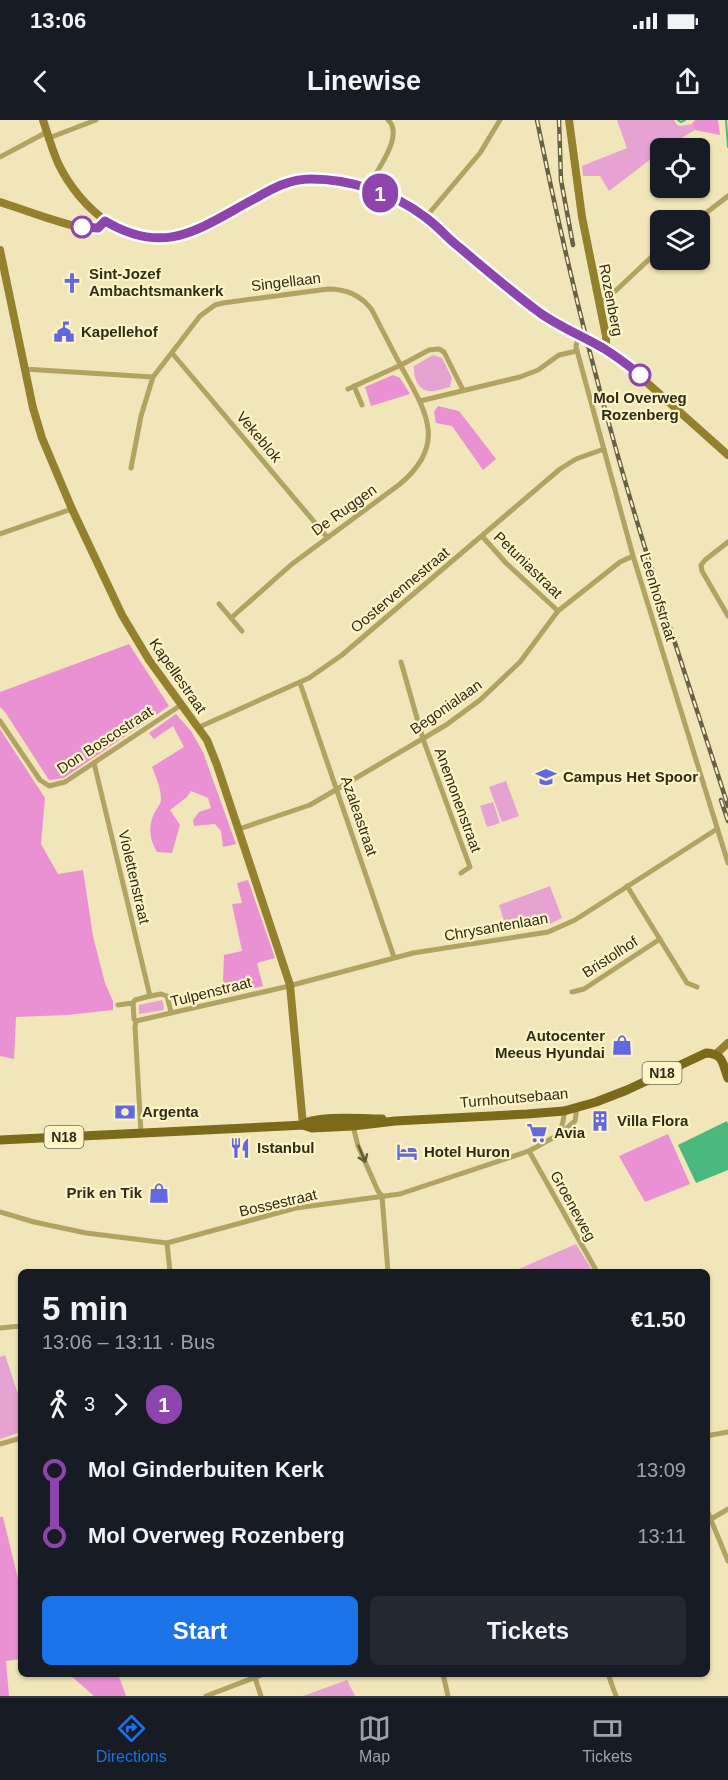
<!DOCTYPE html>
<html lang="en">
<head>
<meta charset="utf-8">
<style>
  :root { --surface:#171b24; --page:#242831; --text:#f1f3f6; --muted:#9ea1a6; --line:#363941; --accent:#1a73e8 }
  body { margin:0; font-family:Helvetica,sans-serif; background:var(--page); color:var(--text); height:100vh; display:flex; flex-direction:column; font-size:22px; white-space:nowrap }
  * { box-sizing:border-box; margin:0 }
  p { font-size:20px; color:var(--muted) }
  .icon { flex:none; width:33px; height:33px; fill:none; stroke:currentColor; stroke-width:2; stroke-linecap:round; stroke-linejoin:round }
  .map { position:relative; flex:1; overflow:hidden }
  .panel { position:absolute; left:18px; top:1149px; width:692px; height:408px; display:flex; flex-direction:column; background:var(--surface); border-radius:9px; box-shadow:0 2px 4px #0004 }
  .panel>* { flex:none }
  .badge { padding:0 12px; border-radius:20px; font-size:21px; line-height:39px }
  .fabs { position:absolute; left:650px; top:18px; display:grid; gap:12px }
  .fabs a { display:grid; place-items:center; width:60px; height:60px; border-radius:9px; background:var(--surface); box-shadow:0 2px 4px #0004; font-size:30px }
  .map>.badge { position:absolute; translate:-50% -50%; box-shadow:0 0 0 3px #fff }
  .legs { display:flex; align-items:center; gap:9px; height:66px; padding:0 24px; font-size:20px }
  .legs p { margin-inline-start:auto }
  .headline { display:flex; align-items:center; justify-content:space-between; height:102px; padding:0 24px }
  h1 { font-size:33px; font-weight:700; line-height:45px }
  .primary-button { display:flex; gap:12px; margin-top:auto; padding:12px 24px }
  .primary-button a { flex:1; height:69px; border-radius:9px; background:var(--accent); color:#fff; font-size:24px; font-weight:700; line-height:69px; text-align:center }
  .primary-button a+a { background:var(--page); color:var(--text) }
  ul { padding:0 24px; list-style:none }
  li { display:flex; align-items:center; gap:21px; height:66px; font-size:22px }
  li i { display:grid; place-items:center; width:9px; height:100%; margin:0 8px; background:currentColor }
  li i::after { content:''; width:15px; height:15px; margin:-8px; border:4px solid; border-radius:50%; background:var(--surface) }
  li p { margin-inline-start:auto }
  li:first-child i { background:linear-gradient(#0000 50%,currentColor 0) }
  li:last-child i { background:linear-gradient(currentColor 50%,#0000 0) }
  .status { display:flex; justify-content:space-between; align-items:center; height:42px; padding:0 30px; background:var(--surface); direction:ltr }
  .status svg { height:16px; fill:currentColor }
  header { display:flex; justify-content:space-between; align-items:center; height:78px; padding:0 24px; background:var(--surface); font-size:27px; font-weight:700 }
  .tabs { display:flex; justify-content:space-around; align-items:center; height:84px; border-top:2px solid var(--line); background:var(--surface); font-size:16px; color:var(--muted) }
  .tabs a { display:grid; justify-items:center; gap:3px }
  .tabs .current { color:var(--accent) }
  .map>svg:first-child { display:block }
  .green { fill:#e5a2d3 }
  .forest { fill:#e991d2 }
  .water { fill:#4bb87e }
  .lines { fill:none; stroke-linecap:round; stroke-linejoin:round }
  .stream { stroke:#4bb87e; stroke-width:2 }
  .street { stroke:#b1a362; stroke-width:5 }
  .secondary { stroke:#93812d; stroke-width:8 }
  .primary { stroke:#7b6a19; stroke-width:9 }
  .rail-casing { stroke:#666147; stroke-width:4.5 }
  .rail { stroke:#fef4c6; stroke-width:2; stroke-dasharray:7; stroke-linecap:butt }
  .oneway { stroke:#635c37 }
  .line-1-casing { stroke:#fff; stroke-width:14 }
  .line-1 { stroke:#8e44ad; stroke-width:9 }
  .stop-1-dot { fill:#fff; stroke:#8e44ad; stroke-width:3 }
  .labels { text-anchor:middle; stroke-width:4.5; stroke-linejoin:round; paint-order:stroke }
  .shield { fill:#fef4c6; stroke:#6d684e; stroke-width:1.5 }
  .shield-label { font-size:14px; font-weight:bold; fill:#2f2c1a }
  .poi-label { font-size:15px; font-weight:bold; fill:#2f2c1a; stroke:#fef4c6; text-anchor:start }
  .street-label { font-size:15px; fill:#2f2c1a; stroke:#fef4c6 }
  .stop-label { font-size:15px; font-weight:bold; fill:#2f2c1a; stroke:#fef4c6 }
</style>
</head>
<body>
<div class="status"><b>13:06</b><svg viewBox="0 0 49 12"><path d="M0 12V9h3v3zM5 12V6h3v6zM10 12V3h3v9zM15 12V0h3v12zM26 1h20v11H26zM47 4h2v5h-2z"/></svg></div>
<header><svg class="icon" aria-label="back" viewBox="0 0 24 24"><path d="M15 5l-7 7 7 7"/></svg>Linewise<svg class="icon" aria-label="share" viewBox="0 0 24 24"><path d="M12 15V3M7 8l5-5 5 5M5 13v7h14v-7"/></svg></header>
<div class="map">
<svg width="728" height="1576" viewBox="0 0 728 1576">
  <rect width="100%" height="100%" fill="#f0e6b9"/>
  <g class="green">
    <path d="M 617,0 L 674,0 L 677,5 L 681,6 L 692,4 L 695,10 C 686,15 668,27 660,28 L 660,32 L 609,71 L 600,56 L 583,56 L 582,46 L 627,28 Z"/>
    <path d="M 433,235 L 442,238 L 452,258 L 450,267 C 444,268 435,272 429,271 C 417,270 413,255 414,246 Z"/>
    <path d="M 506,661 L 519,696 L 502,702 L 489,667 Z"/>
    <path d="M 493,682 L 500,703 L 487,707 L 480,686 Z"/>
    <path d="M 550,766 L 562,798 L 548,805 L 515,810 L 512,806 L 506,807 L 499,785 Z"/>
    <path d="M 162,880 L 163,882 L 164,890 L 139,894 L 139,885 Z"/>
    <path d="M 576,1124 L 593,1152 L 512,1152 Z"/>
    <path d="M 5,1235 L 21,1283 L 21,1312 L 0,1319 L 0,1237 Z"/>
    <path d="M 347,1560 L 355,1576 L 303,1576 Z"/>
  </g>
  <g class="forest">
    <path d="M 695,0 L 718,0 L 720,15 L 695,10 L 692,4 Z"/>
    <path d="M 393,255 L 400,258 L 410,274 L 371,286 L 365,267 Z"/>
    <path d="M 438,286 L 459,291 L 496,339 L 483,350 L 452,306 L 436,303 L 434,292 Z"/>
    <path d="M 129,524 L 169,586 L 64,658 L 49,660 L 5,592 L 0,587 L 0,572 Z"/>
    <path d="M 176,594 L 191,611 L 203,632 L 236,724 L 223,727 L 221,711 L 215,704 L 194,706 L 193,700 L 199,692 L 211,688 L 208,678 L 191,671 L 187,677 L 170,690 L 180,705 L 172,733 L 157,732 C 150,721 148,708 153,696 C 155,690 161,685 161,679 C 161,668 156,657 152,647 L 184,627 L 173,606 L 154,619 L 149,613 Z"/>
    <path d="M 0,609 L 45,678 L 41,724 L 58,754 L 83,750 L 93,816 L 105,863 L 113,881 L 113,890 L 67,895 L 16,897 L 14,939 L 0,936 Z"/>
    <path d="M 248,760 L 275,838 L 257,843 L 263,866 L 225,876 L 223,860 L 224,835 L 242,831 L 232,784 L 242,783 L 237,763 Z"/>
    <path d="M 668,1014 L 690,1064 L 645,1082 L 619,1036 Z"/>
    <path d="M 0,1397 L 3,1397 L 21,1471 L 21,1539 L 6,1541 L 9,1576 L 0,1576 Z"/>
    <path d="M 69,1554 L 118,1554 L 126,1576 L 94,1576 Z"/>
  </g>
  <path class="water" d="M 727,1001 L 728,1004 L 728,1050 L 696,1063 L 678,1025 Z"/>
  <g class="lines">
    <g class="stream">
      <path d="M 678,0 L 681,2 L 685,0"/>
      <path d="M 726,0 L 728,27"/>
    </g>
    <g class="street">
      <path d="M 49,18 L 96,0"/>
      <path d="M 0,37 L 47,12"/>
      <path d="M 367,68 C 376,52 405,15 388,0"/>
      <path d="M 426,97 L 480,33 L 500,0"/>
      <path d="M 697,100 L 728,76"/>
      <path d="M 599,183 L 609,177 L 660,129"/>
      <path d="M 578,216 L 576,227 L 633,436 L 728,743"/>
      <path d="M 172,233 L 327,417"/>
      <path d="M 24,249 L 153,257"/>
      <path d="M 354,266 L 362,285"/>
      <path d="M 348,269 L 401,245 L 429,230 L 439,229 L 444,232 L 463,270"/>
      <path d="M 420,281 L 520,257 L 538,250 L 559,235 L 577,231"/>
      <path d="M 131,348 L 141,296 L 153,257 L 200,196 L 215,185 L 223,183 L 328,169 C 347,169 361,175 372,190 C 382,210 392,229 402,248 C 427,293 447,325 400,364 L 292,444 L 231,498"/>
      <path d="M 0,414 L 72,389"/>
      <path d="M 482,416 L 506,443 L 558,491"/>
      <path d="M 728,422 L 705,440 L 701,445 L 702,451 L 728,496"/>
      <path d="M 219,484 L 242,511"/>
      <path d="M 401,542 L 423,619 L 470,747 L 461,753"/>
      <path d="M 300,563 L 394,837"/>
      <path d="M 0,601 L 40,660 L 49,666 L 65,662 L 181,585"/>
      <path d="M 197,608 L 309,558 L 342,535 L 560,349 L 576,339 L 604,329"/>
      <path d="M 94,643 L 150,876"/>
      <path d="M 239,709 L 310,685 L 446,605 L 480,580 L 520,542 L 558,491 L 620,442 L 633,436"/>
      <path d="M 627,766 L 687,863 L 697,867"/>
      <path d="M 572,872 L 584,869 L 660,819"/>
      <path d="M 133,883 L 134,899 L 136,901 L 135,907 L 141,1013"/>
      <path d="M 118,885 L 133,883 L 135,880 L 150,876 L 161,874 L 167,876 L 171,892"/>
      <path d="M 136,901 L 285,867 L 413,833 L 548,812 L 575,800 L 717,709"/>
      <path d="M 353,1006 L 358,1026 L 378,1071 L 382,1076 L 388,1152"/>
      <path d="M 557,1014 C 563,1006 564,1000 564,991"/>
      <path d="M 529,1031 L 597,1152"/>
      <path d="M 0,1092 L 34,1102 L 86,1113 L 167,1123 L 296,1088 L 400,1074 L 529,1031 L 560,1014 L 575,1001 L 577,987"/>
      <path d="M 167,1123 L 170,1152"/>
      <path d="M 0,1208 L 21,1206"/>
      <path d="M 706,1316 L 728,1312"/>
      <path d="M 0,1324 L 21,1318"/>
      <path d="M 706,1388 L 728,1441"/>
      <path d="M 706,1402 L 728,1389"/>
      <path d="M 443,1554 L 448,1576"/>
      <path d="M 608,1554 L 616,1576"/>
      <path d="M 255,1558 L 261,1576"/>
      <path d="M 206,1576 L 264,1554"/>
    </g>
    <g class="secondary">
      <path d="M 43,0 C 48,15 52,29 58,43 C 80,89 131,134 185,115 C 222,102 257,68 295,61 C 318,56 344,62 367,68 C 388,74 410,84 427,98 C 437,106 445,115 454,123 C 472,139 490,156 511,169 C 522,176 531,186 542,194 C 568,213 599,224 625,243 L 728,335"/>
      <path d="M 569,0 L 582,97 L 606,216 L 606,230"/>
      <path d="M 0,82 C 17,87 85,114 98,108 C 101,107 104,104 105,101"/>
      <path d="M 0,130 L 33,288 L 42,318 L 72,389 L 122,495 L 149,540 L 207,620 L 217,645 L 290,865 L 303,1005"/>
      <path d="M 716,934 L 728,923"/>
    </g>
    <g class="primary">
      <path d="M 303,1005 C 313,995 366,999 382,999"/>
      <path d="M 0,1020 L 285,1006 L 303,1005 L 312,1008 L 353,1006 L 395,1001 L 527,994 L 564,991 L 596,982 L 627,970 L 706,933 C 724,934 722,943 728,958"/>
    </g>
    <g class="rail-casing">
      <g id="rail">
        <path d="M 537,0 C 559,108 584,216 614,322 C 648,445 689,565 728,686"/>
        <path d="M 559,0 L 561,60 L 573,125"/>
        <path d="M 721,680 L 728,701"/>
      </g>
    </g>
    <use href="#rail" class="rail"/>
  </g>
  <defs><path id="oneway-shaft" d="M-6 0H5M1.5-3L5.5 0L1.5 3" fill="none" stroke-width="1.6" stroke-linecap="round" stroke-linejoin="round" transform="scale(1.5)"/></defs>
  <use class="oneway" href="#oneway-shaft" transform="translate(362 1034) rotate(67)"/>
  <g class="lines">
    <g class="line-1-casing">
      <path id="line-1" d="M 82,107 L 98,108 L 105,101 C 167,138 201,107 256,78 C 273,68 290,59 311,59 C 350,59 394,73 425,97 C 438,106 447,118 459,127 C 486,150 512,172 540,193 C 560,207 582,216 603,228 C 616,236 628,245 640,255"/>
    </g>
    <use href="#line-1" class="line-1"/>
  </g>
  <defs>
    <g id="church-bare" transform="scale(1.62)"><path d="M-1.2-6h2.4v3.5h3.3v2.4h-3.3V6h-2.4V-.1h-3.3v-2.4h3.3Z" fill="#6268e1" stroke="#fef4c6" stroke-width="2.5" paint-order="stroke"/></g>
    <g id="civic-bare" transform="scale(1.62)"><path d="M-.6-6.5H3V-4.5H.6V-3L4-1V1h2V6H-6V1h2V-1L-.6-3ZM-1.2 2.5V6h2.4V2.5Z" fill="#6268e1" stroke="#fef4c6" stroke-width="2.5" paint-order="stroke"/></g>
    <g id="school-bare" transform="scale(1.62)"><path d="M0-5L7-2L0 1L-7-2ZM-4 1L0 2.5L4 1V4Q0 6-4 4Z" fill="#6268e1" stroke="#fef4c6" stroke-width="2.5" paint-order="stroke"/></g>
    <g id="shop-bare" transform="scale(1.62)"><path d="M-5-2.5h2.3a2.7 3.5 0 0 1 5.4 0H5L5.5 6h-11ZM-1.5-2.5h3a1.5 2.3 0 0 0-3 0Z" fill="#6268e1" stroke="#fef4c6" stroke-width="2.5" paint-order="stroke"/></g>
    <g id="bank-bare" transform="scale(1.62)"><path d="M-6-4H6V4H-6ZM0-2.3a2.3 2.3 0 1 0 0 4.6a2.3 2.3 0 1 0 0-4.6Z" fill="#6268e1" stroke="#fef4c6" stroke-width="2.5" paint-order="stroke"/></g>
    <g id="building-bare" transform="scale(1.62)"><path d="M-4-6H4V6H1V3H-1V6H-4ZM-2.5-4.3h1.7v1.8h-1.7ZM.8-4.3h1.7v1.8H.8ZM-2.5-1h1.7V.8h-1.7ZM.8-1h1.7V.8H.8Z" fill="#6268e1" stroke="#fef4c6" stroke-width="2.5" paint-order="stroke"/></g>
    <g id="supermarket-bare" transform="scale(1.62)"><path d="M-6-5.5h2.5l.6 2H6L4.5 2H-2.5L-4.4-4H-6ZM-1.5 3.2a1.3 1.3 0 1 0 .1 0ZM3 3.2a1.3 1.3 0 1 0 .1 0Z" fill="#6268e1" stroke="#fef4c6" stroke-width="2.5" paint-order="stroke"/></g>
    <g id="restaurant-bare" transform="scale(1.62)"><path d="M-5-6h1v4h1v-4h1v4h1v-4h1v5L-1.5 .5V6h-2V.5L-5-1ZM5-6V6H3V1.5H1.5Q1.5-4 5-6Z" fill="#6268e1" stroke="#fef4c6" stroke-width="2.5" paint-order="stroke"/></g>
    <g id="hotel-bare" transform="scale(1.62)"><path d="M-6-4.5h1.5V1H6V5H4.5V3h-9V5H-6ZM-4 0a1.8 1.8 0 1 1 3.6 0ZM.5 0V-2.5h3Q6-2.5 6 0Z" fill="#6268e1" stroke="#fef4c6" stroke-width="2.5" paint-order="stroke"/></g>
  </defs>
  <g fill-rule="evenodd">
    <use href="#church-bare" x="72" y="163"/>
    <use href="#civic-bare" x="64" y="212"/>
    <use href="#school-bare" x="546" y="657"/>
    <use href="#shop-bare" x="622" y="925"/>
    <use href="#bank-bare" x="125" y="992"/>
    <use href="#building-bare" x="600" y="1001"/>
    <use href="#supermarket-bare" x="537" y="1013"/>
    <use href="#restaurant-bare" x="240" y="1028"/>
    <use href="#hotel-bare" x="407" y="1032"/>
    <use href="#shop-bare" x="159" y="1073"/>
  </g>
  <g class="stop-1-dot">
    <circle cx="82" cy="107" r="10"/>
    <circle cx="640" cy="255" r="10"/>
  </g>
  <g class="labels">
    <g class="shield">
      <rect x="642.5" y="942" width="39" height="22" rx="4.5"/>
      <rect x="44.5" y="1006" width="39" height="22" rx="4.5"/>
    </g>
    <g class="shield-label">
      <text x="662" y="958">N18</text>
      <text x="64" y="1022">N18</text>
    </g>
    <g class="poi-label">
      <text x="89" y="159">Sint-Jozef<tspan x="89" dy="17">Ambachtsmankerk</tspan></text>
      <text x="81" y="217">Kapellehof</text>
      <text x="563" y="662">Campus Het Spoor</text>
      <text x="605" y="921" text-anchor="end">Autocenter<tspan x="605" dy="17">Meeus Hyundai</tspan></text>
      <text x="142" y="997">Argenta</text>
      <text x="617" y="1006">Villa Flora</text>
      <text x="554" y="1018">Avia</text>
      <text x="257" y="1033">Istanbul</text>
      <text x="424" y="1037">Hotel Huron</text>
      <text x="142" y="1078" text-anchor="end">Prik en Tik</text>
    </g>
    <g class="street-label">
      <text transform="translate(286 162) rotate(-7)" y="5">Singellaan</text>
      <text transform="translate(611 180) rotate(79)" y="5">Rozenberg</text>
      <text transform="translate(259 317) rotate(50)" y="5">Vekeblok</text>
      <text transform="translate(344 390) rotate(-36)" y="5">De Ruggen</text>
      <text transform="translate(528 445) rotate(44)" y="5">Petuniastraat</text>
      <text transform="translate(400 470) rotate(-40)" y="5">Oostervennestraat</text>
      <text transform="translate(658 477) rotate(73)" y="5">Leenhofstraat</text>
      <text transform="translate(178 556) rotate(55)" y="5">Kapellestraat</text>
      <text transform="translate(446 587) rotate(-35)" y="5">Begonialaan</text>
      <text transform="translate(105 620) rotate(-33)" y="5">Don Boscostraat</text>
      <text transform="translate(458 680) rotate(70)" y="5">Anemonenstraat</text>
      <text transform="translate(359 696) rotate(71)" y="5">Azaleastraat</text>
      <text transform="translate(134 757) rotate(77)" y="5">Violettenstraat</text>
      <text transform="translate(496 807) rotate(-10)" y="5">Chrysantenlaan</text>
      <text transform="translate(610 837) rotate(-33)" y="5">Bristolhof</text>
      <text transform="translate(211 872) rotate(-14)" y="5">Tulpenstraat</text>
      <text transform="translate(514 978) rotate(-5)" y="5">Turnhoutsebaan</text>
      <text transform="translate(278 1083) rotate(-13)" y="5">Bossestraat</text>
      <text transform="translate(573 1086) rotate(61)" y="5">Groeneweg</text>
    </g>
    <g class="stop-label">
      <text x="640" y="283">Mol Overweg<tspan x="640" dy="17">Rozenberg</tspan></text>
    </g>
  </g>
</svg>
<div class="fabs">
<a><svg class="icon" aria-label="locate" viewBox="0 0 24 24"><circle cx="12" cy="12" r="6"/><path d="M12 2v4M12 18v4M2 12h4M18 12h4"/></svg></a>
<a><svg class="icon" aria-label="layers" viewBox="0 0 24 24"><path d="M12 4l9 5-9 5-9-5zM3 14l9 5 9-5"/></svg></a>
</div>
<b class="badge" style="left:380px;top:73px;background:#8e44ad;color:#fff">1</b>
<section class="panel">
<div class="headline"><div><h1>5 min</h1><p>13:06 – 13:11 · Bus</p></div><b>€1.50</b></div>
<div class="legs"><svg class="icon" aria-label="walk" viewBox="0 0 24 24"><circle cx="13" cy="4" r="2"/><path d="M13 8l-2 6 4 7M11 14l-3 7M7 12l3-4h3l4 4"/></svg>3<svg class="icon" aria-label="forward" viewBox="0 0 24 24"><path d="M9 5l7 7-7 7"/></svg><b class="badge" style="background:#8e44ad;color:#fff">1</b></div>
<ul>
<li><i style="color:#8e44ad"></i><b>Mol Ginderbuiten Kerk</b><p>13:09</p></li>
<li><i style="color:#8e44ad"></i><b>Mol Overweg Rozenberg</b><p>13:11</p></li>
</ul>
<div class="primary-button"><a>Start</a><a>Tickets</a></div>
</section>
</div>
<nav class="tabs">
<a class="current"><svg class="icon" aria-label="directions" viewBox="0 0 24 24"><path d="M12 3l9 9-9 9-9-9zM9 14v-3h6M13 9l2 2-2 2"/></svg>Directions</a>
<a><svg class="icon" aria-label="map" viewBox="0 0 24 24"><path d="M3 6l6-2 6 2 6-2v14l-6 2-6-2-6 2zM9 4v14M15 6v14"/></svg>Map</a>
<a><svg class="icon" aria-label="tickets" viewBox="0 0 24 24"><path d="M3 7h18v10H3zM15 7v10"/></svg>Tickets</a>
</nav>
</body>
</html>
